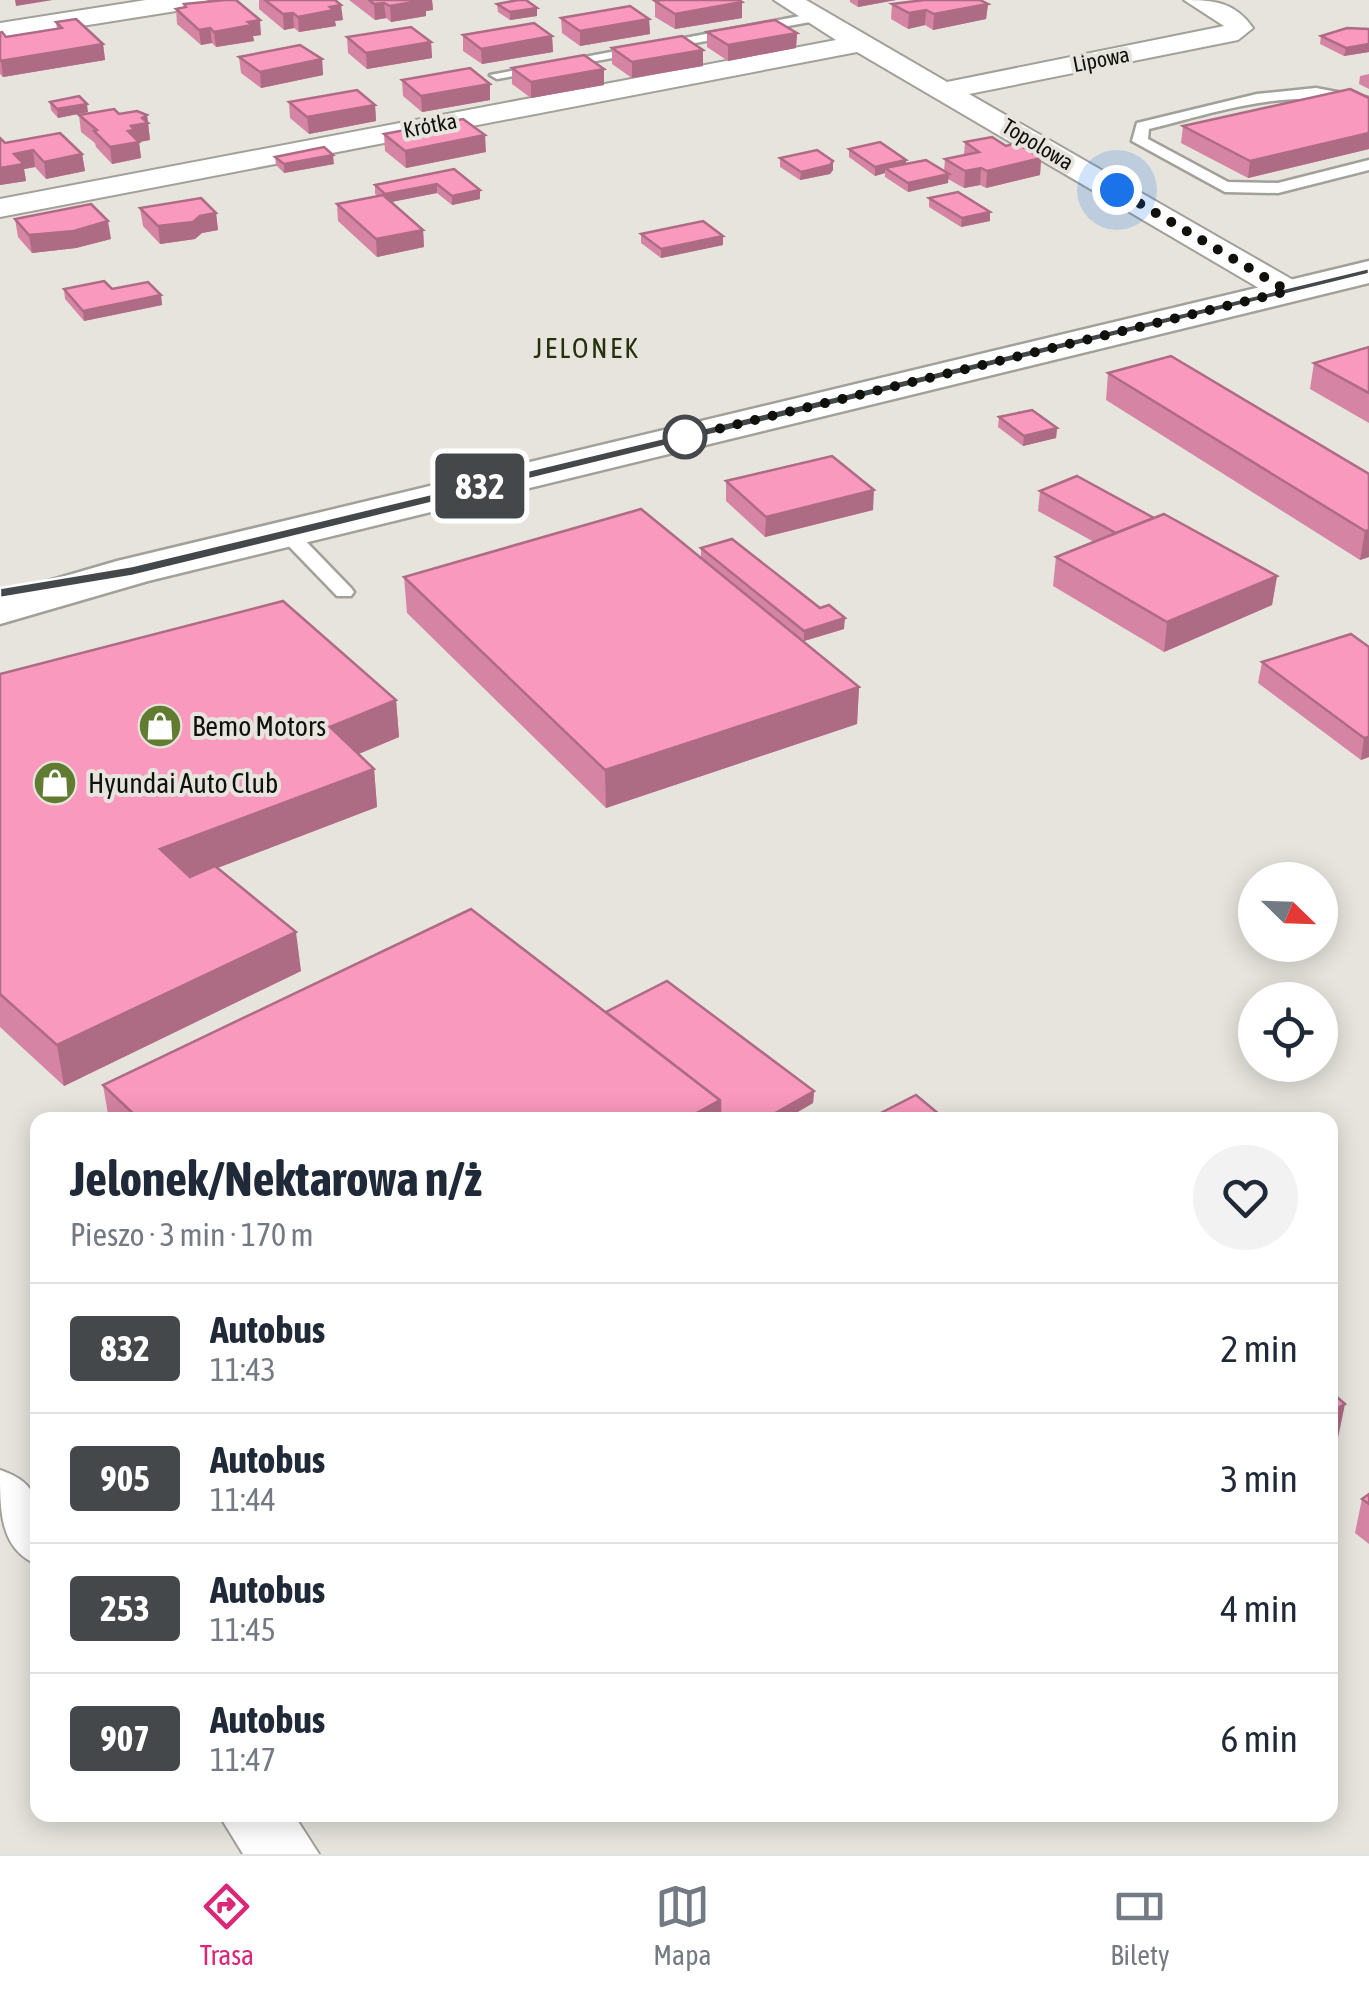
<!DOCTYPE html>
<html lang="pl">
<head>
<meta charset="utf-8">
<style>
  :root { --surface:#fff; --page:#f2f2f3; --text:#1f2937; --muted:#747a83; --line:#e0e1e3; --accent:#db2777 }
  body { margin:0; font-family:"Asap Condensed",sans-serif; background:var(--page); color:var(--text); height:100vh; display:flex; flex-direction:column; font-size:38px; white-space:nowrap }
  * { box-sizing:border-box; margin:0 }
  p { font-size:32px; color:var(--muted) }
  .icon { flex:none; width:55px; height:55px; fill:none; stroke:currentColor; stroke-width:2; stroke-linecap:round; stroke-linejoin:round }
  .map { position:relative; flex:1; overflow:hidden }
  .drawer { position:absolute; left:30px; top:1112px; width:1308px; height:710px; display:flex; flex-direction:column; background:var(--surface); border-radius:20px; box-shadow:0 5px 25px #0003 }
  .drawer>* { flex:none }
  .badge { padding:0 20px; border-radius:8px; font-size:35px; line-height:65px }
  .needle { width:65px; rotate:113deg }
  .fabs { position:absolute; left:1238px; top:862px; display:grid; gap:20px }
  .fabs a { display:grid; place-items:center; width:100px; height:100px; border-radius:50%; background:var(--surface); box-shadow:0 5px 25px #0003; font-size:50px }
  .you { position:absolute; width:50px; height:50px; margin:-25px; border:8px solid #fff; border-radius:50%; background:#1a73e8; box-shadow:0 0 0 15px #1a73e833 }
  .map>.badge { position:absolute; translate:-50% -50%; box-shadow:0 0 0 5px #fff }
  .round { display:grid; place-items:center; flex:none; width:105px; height:105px; border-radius:52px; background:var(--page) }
  .summary { display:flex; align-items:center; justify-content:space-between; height:170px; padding:0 40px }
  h1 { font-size:48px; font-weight:700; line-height:75px }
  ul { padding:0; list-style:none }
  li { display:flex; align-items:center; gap:30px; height:130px; padding:0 40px; border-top:2px solid var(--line) }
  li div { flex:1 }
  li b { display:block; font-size:38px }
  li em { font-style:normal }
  li .badge { min-width:110px; font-weight:700; text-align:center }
  .menu { display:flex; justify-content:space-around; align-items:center; height:140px; border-top:2px solid var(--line); background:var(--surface); font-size:28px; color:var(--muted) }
  .menu a { display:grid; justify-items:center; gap:5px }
  .menu .on { color:var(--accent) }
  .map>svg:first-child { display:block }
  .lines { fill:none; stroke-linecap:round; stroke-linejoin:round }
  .service-casing { stroke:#a1a099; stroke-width:5 }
  .minor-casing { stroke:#a1a099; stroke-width:4 }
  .secondary-casing { stroke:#a1a099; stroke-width:5 }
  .service { fill:#fff; fill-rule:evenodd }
  .minor { fill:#fff; fill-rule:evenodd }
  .secondary { fill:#fff; fill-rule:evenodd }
  .wall { fill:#d684a3 }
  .shaded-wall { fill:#ae6b84 }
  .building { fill:#f999bd; stroke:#ae6b84; stroke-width:2.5 }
  .line { fill:#45484a; stroke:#fff; stroke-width:2.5 }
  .walk { stroke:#10100d; stroke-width:10; stroke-dasharray:0 18 }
  .stop-dot { fill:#fff; stroke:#45484a; stroke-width:5 }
  .labels { text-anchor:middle; stroke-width:8; stroke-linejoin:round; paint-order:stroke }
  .far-street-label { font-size:22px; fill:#10100d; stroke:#e6e4dd }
  .far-quarter-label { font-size:28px; letter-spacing:2.5px; fill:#24310c; stroke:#e6e4dd }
  .poi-label { font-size:28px; fill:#10100d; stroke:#e6e4dd; text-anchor:start }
</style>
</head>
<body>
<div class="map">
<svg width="1369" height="1854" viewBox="0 0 1369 1854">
  <rect width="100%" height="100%" fill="#e6e4dd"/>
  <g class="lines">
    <g class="service-casing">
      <g id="service">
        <path d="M 816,13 L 821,14 L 821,20 L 497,79 L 490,75 Z"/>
        <path d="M 1316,88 L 1369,98 L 1369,107 C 1290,86 1226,110 1149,129 L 1148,139 L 1228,182 L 1278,183 L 1369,160 L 1369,170 L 1278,193 L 1225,192 L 1132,141 L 1137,123 L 1257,94 Z"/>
        <path d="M 287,527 L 294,529 L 351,588 L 354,592 L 351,596 L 337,596 L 280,537 L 277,533 Z"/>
      </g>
    </g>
    <g class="minor-casing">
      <g id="minor">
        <path d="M 146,0 L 208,0 L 195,8 L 0,39 L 0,23 Z"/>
        <path d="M 774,0 L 806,0 L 947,82 L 1224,26 L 1184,0 C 1214,0 1235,2 1253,28 L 1238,40 L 969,94 L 1300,284 L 1304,291 L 1300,298 L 1276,298 L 857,52 L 0,217 L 0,199 L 836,40 Z"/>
        <path d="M 0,1470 C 50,1486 38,1521 38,1565 C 0,1549 0,1513 0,1470 Z"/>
        <path d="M 219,1815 L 294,1815 L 319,1854 L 243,1854 Z"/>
      </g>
    </g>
    <g class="secondary-casing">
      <path id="secondary" d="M 1369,261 L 1369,283 L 148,581 L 0,624 L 0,595 L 117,561 Z"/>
    </g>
    <use href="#service" class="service"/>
    <use href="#minor" class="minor"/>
    <use href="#secondary" class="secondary"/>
  </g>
  <g class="wall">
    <path d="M 259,0 L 335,0 L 343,20 L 335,21 L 336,26 L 299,32 L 294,28 L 284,30 L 259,9 Z"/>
    <path d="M 349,0 L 432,0 L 433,10 L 426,11 L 426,16 L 391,22 L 386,18 L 375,20 Z"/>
    <path d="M 850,0 L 896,0 L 858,7 L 850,2 Z"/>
    <path d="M 655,1 L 742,18 L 675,29 L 655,17 Z"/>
    <path d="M 184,4 L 261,35 L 253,36 L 254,41 L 216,47 L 212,43 L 201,45 L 177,24 L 176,9 L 184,7 Z"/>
    <path d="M 497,4 L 537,8 L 537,16 L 510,20 L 498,12 Z"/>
    <path d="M 892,4 L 988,4 L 986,19 L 933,30 L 925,25 L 908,29 L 891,19 Z"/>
    <path d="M 561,18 L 649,19 L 650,34 L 580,46 L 562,33 Z"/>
    <path d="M 56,22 L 103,44 L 105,60 L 3,77 L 0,74 L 0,33 L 6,37 L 57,29 Z"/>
    <path d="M 1369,29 L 1369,52 L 1344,56 L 1320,44 L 1321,36 Z"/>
    <path d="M 707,32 L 797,33 L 796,48 L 728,61 L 707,47 Z"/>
    <path d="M 463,35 L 552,36 L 553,52 L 482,64 L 463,51 Z"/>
    <path d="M 347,37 L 431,42 L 432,58 L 367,69 L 348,53 Z"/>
    <path d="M 612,48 L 703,66 L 632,78 L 612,64 Z"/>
    <path d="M 239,57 L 322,59 L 323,75 L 261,88 L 241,73 Z"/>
    <path d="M 512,68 L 604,85 L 531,98 L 512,84 Z"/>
    <path d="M 1369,74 L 1369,89 L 1359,84 L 1360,76 Z"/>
    <path d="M 402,80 L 490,100 L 422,112 L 403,96 Z"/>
    <path d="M 50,102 L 88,112 L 58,118 L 51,110 Z"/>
    <path d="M 289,102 L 375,105 L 376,121 L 309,134 L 290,118 Z"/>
    <path d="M 119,114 L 147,115 L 150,140 L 139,142 L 141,158 L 112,164 L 96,147 L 95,143 L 81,132 L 79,115 Z"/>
    <path d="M 1183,126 L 1369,149 L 1248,178 L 1181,143 Z"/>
    <path d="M 384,134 L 486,152 L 406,168 L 385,151 Z"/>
    <path d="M 0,138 L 5,143 L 82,154 L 85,171 L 46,179 L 35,167 L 24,169 L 26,181 L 0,185 Z"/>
    <path d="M 965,142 L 1006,146 L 1041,158 L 1040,175 L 986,188 L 980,185 L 964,188 L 948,179 L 948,183 L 908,192 L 885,177 L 885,173 L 875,176 L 849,157 L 849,149 L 906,164 L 944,171 L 945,159 L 964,155 Z"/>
    <path d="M 275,157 L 334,164 L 284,173 L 276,165 Z"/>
    <path d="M 780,158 L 833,161 L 833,170 L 830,174 L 800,180 L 780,167 Z"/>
    <path d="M 454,169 L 480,190 L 480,199 L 452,205 L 437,193 L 391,202 L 423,230 L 424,247 L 377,257 L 338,221 L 337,204 L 378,196 L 375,194 L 375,185 Z"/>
    <path d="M 929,198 L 990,212 L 990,221 L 961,227 L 929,207 Z"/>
    <path d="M 140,208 L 216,213 L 218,230 L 202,233 L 195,239 L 160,244 L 143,226 Z"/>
    <path d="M 15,219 L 111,239 L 76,248 L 32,253 L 18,237 Z"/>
    <path d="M 641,234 L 723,236 L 723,245 L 661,258 L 641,243 Z"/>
    <path d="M 64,289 L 161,295 L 162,305 L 84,321 L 65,299 Z"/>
    <path d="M 1369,347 L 1369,423 L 1310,389 L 1314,363 Z"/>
    <path d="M 1108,373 L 1369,474 L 1369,557 L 1360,560 L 1106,400 Z"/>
    <path d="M 999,417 L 1057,428 L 1056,438 L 1023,446 L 998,427 Z"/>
    <path d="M 726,481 L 873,510 L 765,537 L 726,501 Z"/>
    <path d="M 1040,491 L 1154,518 L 1277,576 L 1272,605 L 1164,652 L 1053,586 L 1056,557 L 1094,542 L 1038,511 Z"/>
    <path d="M 701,548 L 844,629 L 804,641 L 859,687 L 857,724 L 606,808 L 407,613 L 404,577 L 701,558 Z"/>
    <path d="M 1351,634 L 1369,757 L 1361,760 L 1258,683 L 1262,662 Z"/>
    <path d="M 0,674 L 396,700 L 399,737 L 359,754 L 374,769 L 377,807 L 217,868 L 301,971 L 64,1086 L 0,1027 Z"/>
    <path d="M 606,1012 L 814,1091 L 813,1103 L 784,1120 L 109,1120 L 103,1085 Z"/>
    <path d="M 1362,1499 L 1369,1504 L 1369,1544 L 1355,1533 Z"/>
  </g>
  <g class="shaded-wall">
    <path d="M 15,0 L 53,0 L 16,6 Z"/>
    <path d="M 420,0 L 432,0 L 433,10 L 426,11 L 426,16 L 391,22 L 390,6 Z"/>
    <path d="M 858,0 L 896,0 L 858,7 Z"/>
    <path d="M 742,2 L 742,18 L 675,29 L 675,14 Z"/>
    <path d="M 384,3 L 386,18 L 375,20 L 374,4 Z"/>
    <path d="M 988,4 L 986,19 L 933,30 L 934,14 Z"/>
    <path d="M 341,5 L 343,20 L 335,21 L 336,26 L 299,32 L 298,17 L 330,7 Z"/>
    <path d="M 537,8 L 537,16 L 510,20 L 510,12 Z"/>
    <path d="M 926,10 L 925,25 L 908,29 L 909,13 Z"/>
    <path d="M 293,13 L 294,28 L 284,30 L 283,14 Z"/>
    <path d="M 649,19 L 650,34 L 580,46 L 580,31 Z"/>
    <path d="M 260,20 L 261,35 L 253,36 L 254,41 L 216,47 L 214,32 Z"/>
    <path d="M 210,28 L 212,43 L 201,45 L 199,30 Z"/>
    <path d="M 797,33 L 796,48 L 728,61 L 728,45 Z"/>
    <path d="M 552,36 L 553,52 L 482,64 L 481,49 Z"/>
    <path d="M 431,42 L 432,58 L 367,69 L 366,53 Z"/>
    <path d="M 103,44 L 105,60 L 3,77 L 1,61 Z"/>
    <path d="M 1369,44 L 1369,52 L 1344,56 L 1346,48 Z"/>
    <path d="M 703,50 L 703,66 L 632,78 L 632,62 Z"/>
    <path d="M 322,59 L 323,75 L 261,88 L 260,72 Z"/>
    <path d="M 604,69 L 604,85 L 531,98 L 531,82 Z"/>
    <path d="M 490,84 L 490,100 L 422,112 L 421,96 Z"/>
    <path d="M 87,104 L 88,112 L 58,118 L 57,109 Z"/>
    <path d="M 375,105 L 376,121 L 309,134 L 307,117 Z"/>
    <path d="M 147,115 L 150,140 L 139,142 L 141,158 L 112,164 L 110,147 L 131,126 Z"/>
    <path d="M 1369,133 L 1369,149 L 1248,178 L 1250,161 Z"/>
    <path d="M 485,135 L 486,152 L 406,168 L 405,151 Z"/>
    <path d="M 33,150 L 35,167 L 24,169 L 26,181 L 0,185 L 0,168 L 14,154 Z"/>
    <path d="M 82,154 L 85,171 L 46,179 L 44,162 Z"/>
    <path d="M 333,155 L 334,164 L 284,173 L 284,164 Z"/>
    <path d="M 1041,158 L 1040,175 L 986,188 L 987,171 Z"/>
    <path d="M 906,160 L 906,169 L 885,168 L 885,173 L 875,176 L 875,167 Z"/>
    <path d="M 833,161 L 833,170 L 830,174 L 800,180 L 801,172 Z"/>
    <path d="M 981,168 L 980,185 L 964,188 L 965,171 Z"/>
    <path d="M 949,174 L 948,183 L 908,192 L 908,183 Z"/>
    <path d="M 437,184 L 437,193 L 386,203 L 385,194 Z"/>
    <path d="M 480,190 L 480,199 L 452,205 L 452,196 Z"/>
    <path d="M 990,212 L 990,221 L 961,227 L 962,218 Z"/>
    <path d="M 216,213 L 218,230 L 202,233 L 195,239 L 160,244 L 158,226 Z"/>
    <path d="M 108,221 L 111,239 L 76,248 L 32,253 L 29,235 Z"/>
    <path d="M 423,230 L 424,247 L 377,257 L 376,239 Z"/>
    <path d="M 723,236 L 723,245 L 661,258 L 661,249 Z"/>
    <path d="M 161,295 L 162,305 L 84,321 L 83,311 Z"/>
    <path d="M 1057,428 L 1056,438 L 1023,446 L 1024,436 Z"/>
    <path d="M 874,490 L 873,510 L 765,537 L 766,517 Z"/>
    <path d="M 1369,530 L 1369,557 L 1360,560 L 1365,531 Z"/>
    <path d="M 1277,576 L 1272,605 L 1164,652 L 1167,622 Z"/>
    <path d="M 845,618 L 844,629 L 804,641 L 804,631 Z"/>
    <path d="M 859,687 L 857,724 L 606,808 L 605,770 Z"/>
    <path d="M 396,700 L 399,737 L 334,764 L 330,727 Z"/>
    <path d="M 1369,737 L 1369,757 L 1361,760 L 1364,738 Z"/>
    <path d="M 374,769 L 377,807 L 165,888 L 160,849 Z"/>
    <path d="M 296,932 L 301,971 L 64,1086 L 57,1045 Z"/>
    <path d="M 814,1091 L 813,1103 L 784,1120 L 763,1120 Z"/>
    <path d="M 720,1100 L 720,1120 L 684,1120 Z"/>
    <path d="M 1345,1404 L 1338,1438 L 1330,1442 L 1330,1412 Z"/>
  </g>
  <g class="building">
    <path d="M 225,0 L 236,0 L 260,20 L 248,22 L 252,25 L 214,32 L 210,28 L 199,30 L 176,9 L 186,7 L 184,4 Z"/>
    <path d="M 265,0 L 335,0 L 341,5 L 330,7 L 334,10 L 298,17 L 293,13 L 283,14 Z"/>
    <path d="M 369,0 L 425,0 L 390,6 L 384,3 L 374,4 Z"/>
    <path d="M 518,0 L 526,0 L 537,8 L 510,12 L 497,4 Z"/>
    <path d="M 662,0 L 739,0 L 742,2 L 675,14 L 655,1 Z"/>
    <path d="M 924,0 L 980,0 L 988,4 L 934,14 L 926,10 L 909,13 L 892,4 Z"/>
    <path d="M 630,6 L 649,19 L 580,31 L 561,18 Z"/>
    <path d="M 76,19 L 103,44 L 0,61 L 0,33 L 2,32 L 6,37 L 62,28 L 56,22 Z"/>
    <path d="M 775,20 L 797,33 L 728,45 L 707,32 Z"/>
    <path d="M 534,23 L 552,36 L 481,49 L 463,35 Z"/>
    <path d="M 411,27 L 431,42 L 366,53 L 347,37 Z"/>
    <path d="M 1347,28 L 1369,29 L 1369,44 L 1346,48 L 1321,36 Z"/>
    <path d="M 682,36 L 703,50 L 632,62 L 612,48 Z"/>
    <path d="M 300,45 L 322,59 L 260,72 L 239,57 Z"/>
    <path d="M 584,55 L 604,69 L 531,82 L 512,68 Z"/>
    <path d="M 470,68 L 490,84 L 421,96 L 402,80 Z"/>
    <path d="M 1350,89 L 1369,98 L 1369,133 L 1250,161 L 1183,126 Z"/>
    <path d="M 357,90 L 375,105 L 307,117 L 289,102 Z"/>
    <path d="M 79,96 L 87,104 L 57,109 L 50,102 Z"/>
    <path d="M 114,109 L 119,114 L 137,111 L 147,115 L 142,118 L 148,123 L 131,126 L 134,130 L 128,131 L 139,142 L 110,147 L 94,131 L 97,130 L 79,115 Z"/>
    <path d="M 463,119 L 485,135 L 405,151 L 384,134 Z"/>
    <path d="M 60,133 L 82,154 L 44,162 L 33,150 L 14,154 L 24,164 L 0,168 L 0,138 L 5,143 Z"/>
    <path d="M 992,137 L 1006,146 L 1016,143 L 1041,158 L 987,171 L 981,168 L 965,171 L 945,159 L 979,152 L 965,142 Z"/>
    <path d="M 880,142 L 906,160 L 875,167 L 849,149 Z"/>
    <path d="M 324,147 L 333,155 L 284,164 L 275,157 Z"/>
    <path d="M 817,150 L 833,161 L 830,165 L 801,172 L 780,158 Z"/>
    <path d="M 926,160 L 949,174 L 908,183 L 885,168 Z"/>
    <path d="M 454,169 L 480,190 L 452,196 L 437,184 L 385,194 L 375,185 Z"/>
    <path d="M 958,192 L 990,212 L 962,218 L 929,198 Z"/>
    <path d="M 383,195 L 423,230 L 376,239 L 337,204 Z"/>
    <path d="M 201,198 L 216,213 L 200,216 L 193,222 L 158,226 L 140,208 Z"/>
    <path d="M 91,204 L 108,221 L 74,231 L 29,235 L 15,219 Z"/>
    <path d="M 703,221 L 723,236 L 661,249 L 641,234 Z"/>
    <path d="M 104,281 L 112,289 L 148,282 L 161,295 L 83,311 L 64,289 Z"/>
    <path d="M 1369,347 L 1369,393 L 1314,363 Z"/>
    <path d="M 1171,356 L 1369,474 L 1369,530 L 1365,531 L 1108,373 Z"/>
    <path d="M 1032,410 L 1057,428 L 1024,436 L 999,417 Z"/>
    <path d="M 832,456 L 874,490 L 766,517 L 726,481 Z"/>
    <path d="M 1077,476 L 1154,518 L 1116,533 L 1040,491 Z"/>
    <path d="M 641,509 L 859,687 L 605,770 L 404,577 Z"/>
    <path d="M 1164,514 L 1277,576 L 1167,622 L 1056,557 Z"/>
    <path d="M 732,539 L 820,608 L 829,605 L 845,618 L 804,631 L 701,548 Z"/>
    <path d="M 283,601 L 396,700 L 330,727 L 374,769 L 160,849 L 190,877 L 215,866 L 296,932 L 57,1045 L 0,994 L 0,674 Z"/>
    <path d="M 1351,634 L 1369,647 L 1369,737 L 1364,738 L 1262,662 Z"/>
    <path d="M 471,909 L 720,1100 L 684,1120 L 140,1120 L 103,1085 Z"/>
    <path d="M 667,981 L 814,1091 L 763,1120 L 728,1120 L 720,1114 L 720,1100 L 606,1012 Z"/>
    <path d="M 916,1095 L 946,1120 L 867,1120 Z"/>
    <path d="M 1330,1391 L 1345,1404 L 1330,1412 Z"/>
    <path d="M 1369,1494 L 1369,1504 L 1362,1499 Z"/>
  </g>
  <path class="line" d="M 1369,268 L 1369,274 L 132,576 L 0,598 L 0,588 L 132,566 Z"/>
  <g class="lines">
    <path class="walk" d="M 685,437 L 1288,291 L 1117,190"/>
  </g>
  <defs>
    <g id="shop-disc" transform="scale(2.25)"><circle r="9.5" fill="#617c30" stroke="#e6e4dd"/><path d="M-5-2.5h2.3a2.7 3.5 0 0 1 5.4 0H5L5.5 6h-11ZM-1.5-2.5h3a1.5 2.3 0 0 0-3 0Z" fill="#fff"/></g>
  </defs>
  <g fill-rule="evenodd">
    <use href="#shop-disc" x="160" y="726"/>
    <use href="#shop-disc" x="55" y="783"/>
  </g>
  <circle class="stop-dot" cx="685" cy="437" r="20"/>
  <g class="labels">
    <g class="far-street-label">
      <text transform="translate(1101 59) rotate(-11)" y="8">Lipowa</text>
      <text transform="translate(430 125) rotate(-11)" y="8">Krótka</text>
      <text transform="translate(1038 144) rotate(31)" y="8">Topolowa</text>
    </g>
    <g class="far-quarter-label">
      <text x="587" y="358">JELONEK</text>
    </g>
    <g class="poi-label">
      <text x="192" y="736">Bemo Motors</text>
      <text x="88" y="793">Hyundai Auto Club</text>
    </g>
  </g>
</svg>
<div class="fabs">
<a><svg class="needle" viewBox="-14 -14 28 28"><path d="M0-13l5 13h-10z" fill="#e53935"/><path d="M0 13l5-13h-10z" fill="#747a83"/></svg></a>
<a><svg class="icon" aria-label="locate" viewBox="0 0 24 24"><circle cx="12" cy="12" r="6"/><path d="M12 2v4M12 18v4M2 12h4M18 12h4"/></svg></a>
</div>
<div class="you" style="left:1117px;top:190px"></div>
<b class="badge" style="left:480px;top:486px;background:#45484a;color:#fff">832</b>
<section class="drawer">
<div class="summary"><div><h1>Jelonek/Nektarowa n/ż</h1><p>Pieszo · 3 min · 170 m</p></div><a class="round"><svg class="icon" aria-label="heart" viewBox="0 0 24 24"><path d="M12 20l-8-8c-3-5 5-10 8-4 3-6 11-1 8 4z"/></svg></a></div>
<ul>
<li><span class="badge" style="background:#45484a;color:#fff">832</span><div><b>Autobus</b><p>11:43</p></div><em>2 min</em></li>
<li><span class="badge" style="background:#45484a;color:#fff">905</span><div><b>Autobus</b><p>11:44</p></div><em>3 min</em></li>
<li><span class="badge" style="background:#45484a;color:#fff">253</span><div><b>Autobus</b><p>11:45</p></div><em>4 min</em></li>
<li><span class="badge" style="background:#45484a;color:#fff">907</span><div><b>Autobus</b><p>11:47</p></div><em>6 min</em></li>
</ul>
</section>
</div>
<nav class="menu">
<a class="on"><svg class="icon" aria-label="directions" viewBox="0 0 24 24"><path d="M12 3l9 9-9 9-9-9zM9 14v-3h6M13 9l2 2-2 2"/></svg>Trasa</a>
<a><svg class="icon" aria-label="map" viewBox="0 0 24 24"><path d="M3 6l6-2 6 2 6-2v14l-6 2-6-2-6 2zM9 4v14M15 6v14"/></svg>Mapa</a>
<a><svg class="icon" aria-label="tickets" viewBox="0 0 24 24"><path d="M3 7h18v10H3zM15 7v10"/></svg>Bilety</a>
</nav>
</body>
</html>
